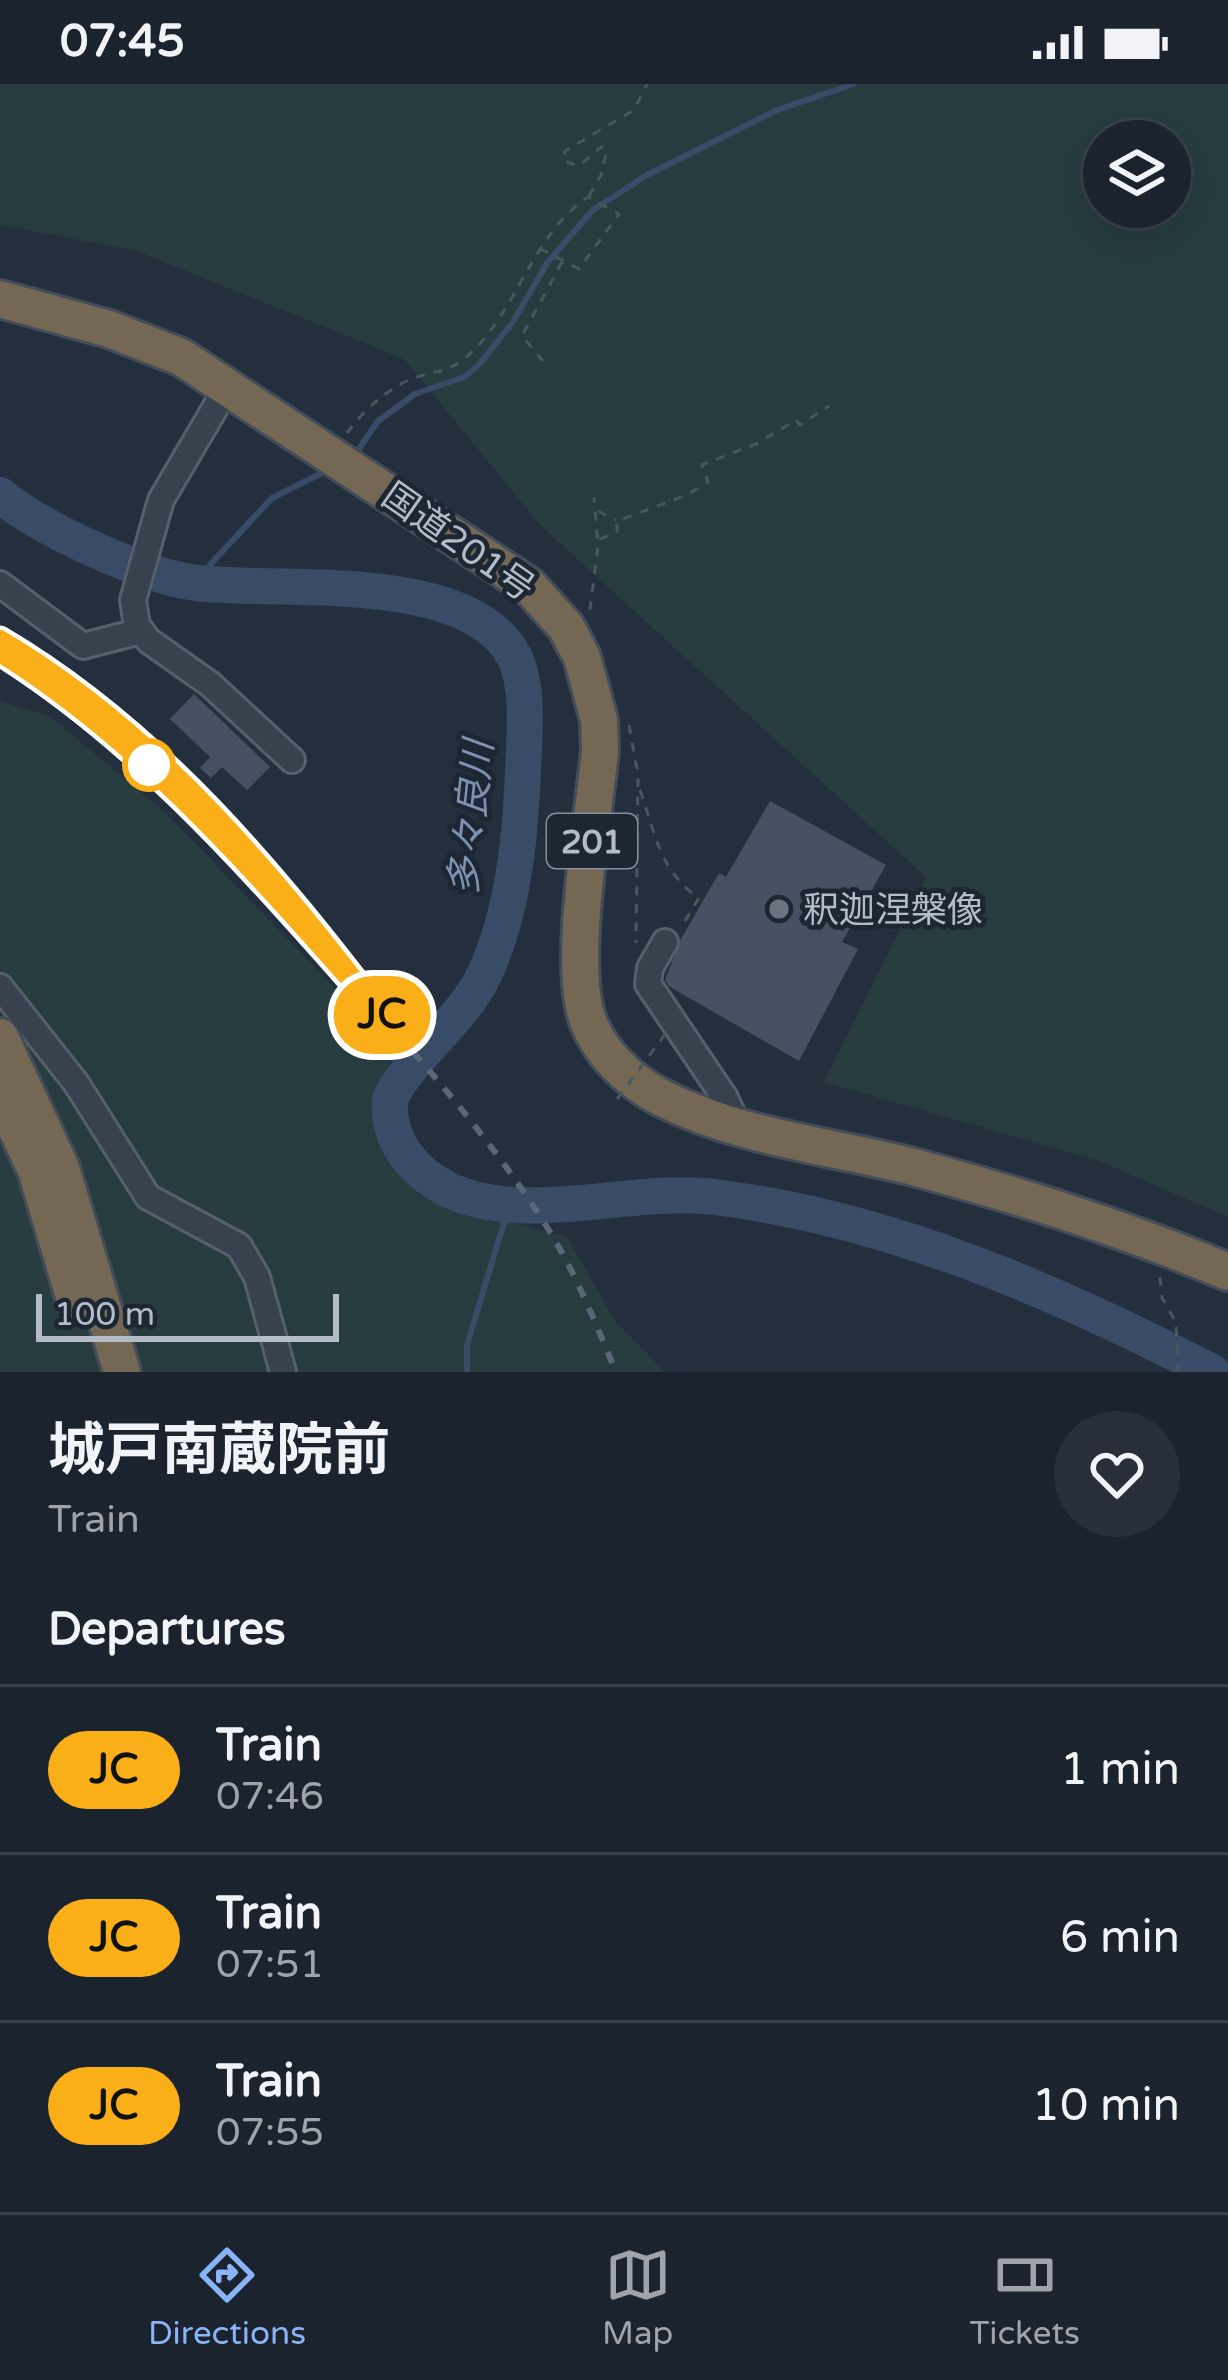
<!DOCTYPE html>
<html lang="en">
<head>
<meta charset="utf-8">
<style>
  :root { --surface:#1b232e; --page:#282f3a; --text:#f1f3f6; --muted:#a0a4aa; --line:#39404a; --accent:#8ab4f8 }
  body { margin:0; font-family:"Varela Round","Noto Sans JP",sans-serif; background:var(--page); color:var(--text); height:100vh; display:flex; flex-direction:column; font-size:45px; white-space:nowrap }
  * { box-sizing:border-box; margin:0 }
  p { font-size:39px; color:var(--muted) }
  .icon { flex:none; width:66px; height:66px; fill:none; stroke:currentColor; stroke-width:2; stroke-linecap:round; stroke-linejoin:round }
  .map { position:relative; height:1288px; overflow:hidden }
  .sheet { display:flex; flex-direction:column; background:var(--surface); flex:1 }
  .sheet>* { flex:none }
  .badge { padding:0 24px; border-radius:39px; font-size:42px; line-height:78px }
  .controls { position:absolute; left:1083px; top:36px; display:grid; gap:24px }
  .controls a { display:grid; place-items:center; width:108px; height:108px; border-radius:50%; background:var(--surface); box-shadow:0 12px 48px #0002,0 0 0 3px var(--line); font-size:60px }
  .scale { position:absolute; left:36px; bottom:30px; width:303px; box-sizing:border-box; padding-left:12px; border:6px solid #b4bcc9; border-top:0; font-size:33px; line-height:42px; white-space:nowrap; color:#b4bcc9; -webkit-text-stroke:9px #1d2633; paint-order:stroke }
  .map>.badge { position:absolute; translate:-50% -50%; box-shadow:0 0 0 6px #fff }
  h2 { padding:0 48px; font-size:45px; line-height:108px }
  .round { display:grid; place-items:center; flex:none; width:126px; height:126px; border-radius:63px; background:var(--page) }
  .headline { display:flex; align-items:center; justify-content:space-between; height:204px; padding:0 48px }
  h1 { font-size:57px; font-weight:700; line-height:90px }
  ul { padding:0; list-style:none }
  li { display:flex; align-items:center; gap:36px; height:168px; padding:0 48px; border-top:3px solid var(--line) }
  li div { flex:1 }
  li b { display:block; font-size:45px }
  li em { font-style:normal }
  li .badge { min-width:132px; font-weight:700; text-align:center }
  .status { display:flex; justify-content:space-between; align-items:center; height:84px; padding:0 60px; background:var(--surface); direction:ltr }
  .status svg { height:33px; fill:currentColor }
  .tabs { display:flex; justify-content:space-around; align-items:center; height:168px; border-top:3px solid var(--line); background:var(--surface); font-size:33px; color:var(--muted) }
  .tabs a { display:grid; justify-items:center; gap:6px }
  .tabs .selected { color:var(--accent) }
  .map>svg:first-child { display:block }
  .green { fill:#263c3f; fill-rule:evenodd }
  .lines { fill:none; stroke-linecap:round; stroke-linejoin:round }
  .stream { stroke:#394c67; stroke-width:6 }
  .river { stroke:#394c67; stroke-width:36 }
  .building { fill:#455162 }
  .minor-casing { stroke:#565f6c; stroke-width:30 }
  .highway-casing { stroke:#434c59; stroke-width:42 }
  .path { stroke:#44595c; stroke-width:3; stroke-dasharray:9 9; stroke-linecap:butt }
  .minor { stroke:#38414e; stroke-width:24 }
  .highway { stroke:#746855; stroke-width:36 }
  .rail { stroke:#5a6575; stroke-width:6; stroke-dasharray:12 12; stroke-linecap:butt }
  .path-bridge { stroke:#44595c; stroke-width:3; stroke-dasharray:9 9; stroke-linecap:butt }
  .line-casing { stroke:#fff; stroke-width:27 }
  .line { stroke:#faaf18; stroke-width:18 }
  .stop-dot { fill:#fff; stroke:#faaf18; stroke-width:6 }
  .worship-dot { fill:#6b7280; stroke:#1d2633; stroke-width:4.5 }
  .labels { text-anchor:middle; stroke-width:10; stroke-linejoin:round; paint-order:stroke }
  .shield { fill:#1d2633; stroke:#878f9c; stroke-width:3 }
  .shield-label { font-size:33px; font-weight:bold; fill:#b4bcc9 }
  .street-label { font-size:36px; fill:#b4bcc9; stroke:#1d2633 }
  .poi-label { font-size:36px; fill:#b4bcc9; stroke:#1d2633; text-anchor:start }
  .water-label { font-size:39px; font-style:italic; fill:#7c92b1; stroke:#1d2633 }
</style>
</head>
<body>
<div class="status"><b>07:45</b><svg viewBox="0 0 49 12"><path d="M0 12V9h3v3zM5 12V6h3v6zM10 12V3h3v9zM15 12V0h3v12zM26 1h20v11H26zM47 4h2v5h-2z"/></svg></div>
<div class="map">
<svg width="1228" height="1288" viewBox="0 0 1228 1288">
  <rect width="100%" height="100%" fill="#242f3e"/>
  <g class="green">
    <path d="M 0,0 L 1228,0 L 1228,1133 L 1099,1077 L 824,998 L 926,793 L 541,442 L 404,275 L 137,167 L 0,141 ZM 1170,57 L 1170,123 L 1104,123 L 1104,57 Z"/>
    <path d="M 0,617 L 51,633 L 167,730 L 394,965 L 374,1020 L 387,1077 L 421,1112 L 567,1153 L 615,1237 L 665,1288 L 0,1288 Z"/>
  </g>
  <g class="lines">
    <g class="stream">
      <path d="M 354,372 L 378,337 L 415,310 L 464,293 L 478,282 L 513,238 L 547,179 L 593,126 L 645,92 L 777,26 L 854,0"/>
      <path d="M 193,499 L 272,414 L 326,387"/>
      <path d="M 467,1288 L 467,1261 L 510,1119"/>
    </g>
    <path class="river" d="M 0,411 C 41,445 145,493 197,499 C 280,509 467,485 514,572 C 530,604 524,655 523,689 C 520,756 513,831 483,893 C 461,938 409,974 390,1015 C 387,1057 413,1089 451,1107 C 526,1141 633,1103 714,1113 C 889,1134 1057,1208 1212,1288"/>
  </g>
  <g class="building">
    <path d="M 194,610 L 270,683 L 247,706 L 222,683 L 211,694 L 200,684 L 210,673 L 170,635 Z"/>
    <path d="M 770,717 L 886,781 L 842,858 L 858,865 L 799,977 L 670,903 L 665,896 L 681,855 L 719,789 L 726,793 Z"/>
  </g>
  <g class="lines">
    <g class="minor-casing">
      <g id="minor">
        <path d="M 228,302 L 161,416 L 133,516 L 137,542 L 149,557 L 210,600 L 292,676"/>
        <path d="M 0,500 L 83,562 L 141,547"/>
        <path d="M 665,858 L 650,884 L 648,900 L 725,1014 L 738,1042"/>
        <path d="M 0,903 L 76,999 L 148,1113 L 239,1162 L 257,1193 L 283,1288"/>
      </g>
    </g>
    <g class="highway-casing">
      <g id="highway">
        <path d="M 0,215 L 109,245 L 181,273 L 529,502 L 566,543 L 582,573 L 599,636 L 600,666 C 594,732 567,880 588,937 C 601,971 631,998 662,1014 C 741,1054 833,1062 917,1084 C 1022,1112 1128,1146 1228,1188"/>
        <path d="M 0,953 L 61,1084 L 122,1288"/>
        <path d="M 0,1010 L 36,1086 L 75,1216"/>
      </g>
    </g>
    <g class="path">
      <path d="M 589,112 L 601,91 L 607,66 L 601,63 L 579,82 L 564,77 L 565,67 L 634,26 L 647,0"/>
      <path d="M 543,277 L 522,252 L 562,178"/>
      <path d="M 347,349 C 363,327 386,306 411,295 C 429,288 449,288 464,275 C 517,231 530,152 588,113 L 619,130 L 579,185 L 541,165"/>
      <path d="M 598,427 L 616,436"/>
      <path d="M 600,455 L 617,448 L 617,437 L 687,411 L 708,398 L 702,381 L 758,359 L 796,336 L 800,341 L 829,322"/>
      <path d="M 590,526 L 598,462 L 594,413"/>
      <path d="M 629,641 L 638,691 L 636,859"/>
      <path d="M 640,706 C 655,748 659,787 699,814 L 680,845"/>
      <path d="M 1160,1193 L 1162,1214 L 1176,1238 L 1178,1288"/>
    </g>
    <use href="#minor" class="minor"/>
    <use href="#highway" class="highway"/>
    <path class="rail" d="M 0,569 C 121,645 214,745 309,851 C 391,943 479,1036 545,1140 C 575,1187 595,1238 616,1288"/>
    <path class="path-bridge" d="M 617,1015 L 666,949"/>
  </g>
  <g class="lines">
    <g class="line-casing">
      <path id="line" d="M 0,555 C 159,649 274,790 385,935 C 266,803 153,665 0,569"/>
    </g>
    <use href="#line" class="line"/>
  </g>
  <circle class="stop-dot" cx="149" cy="681" r="24"/>
  <circle class="worship-dot" cx="779" cy="825" r="12"/>
  <g class="labels">
    <rect class="shield" x="547" y="730" width="90" height="54" rx="9"/>
    <g class="shield-label">
      <text x="592" y="769">201</text>
    </g>
    <g class="street-label">
      <text transform="translate(459 457) rotate(35)" y="13">国道201号</text>
    </g>
    <g class="poi-label">
      <text x="803" y="838">釈迦涅槃像</text>
    </g>
    <g class="water-label">
      <text transform="translate(470 734) rotate(-84)" y="14">多々良川</text>
    </g>
  </g>
</svg>
<div class="controls">
<a><svg class="icon" aria-label="layers" viewBox="0 0 24 24"><path d="M12 4l9 5-9 5-9-5zM3 14l9 5 9-5"/></svg></a>
</div>
<div class="scale">100 m</div>
<b class="badge" style="left:382px;top:931px;background:#faaf18;color:#111">JC</b>
</div>
<section class="sheet">
<div class="headline"><div><h1>城戸南蔵院前</h1><p>Train</p></div><a class="round"><svg class="icon" aria-label="heart" viewBox="0 0 24 24"><path d="M12 20l-8-8c-3-5 5-10 8-4 3-6 11-1 8 4z"/></svg></a></div>
<h2>Departures</h2>
<ul>
<li><span class="badge" style="background:#faaf18;color:#111">JC</span><div><b>Train</b><p>07:46</p></div><em>1 min</em></li>
<li><span class="badge" style="background:#faaf18;color:#111">JC</span><div><b>Train</b><p>07:51</p></div><em>6 min</em></li>
<li><span class="badge" style="background:#faaf18;color:#111">JC</span><div><b>Train</b><p>07:55</p></div><em>10 min</em></li>
</ul>
</section>
<nav class="tabs">
<a class="selected"><svg class="icon" aria-label="directions" viewBox="0 0 24 24"><path d="M12 3l9 9-9 9-9-9zM9 14v-3h6M13 9l2 2-2 2"/></svg>Directions</a>
<a><svg class="icon" aria-label="map" viewBox="0 0 24 24"><path d="M3 6l6-2 6 2 6-2v14l-6 2-6-2-6 2zM9 4v14M15 6v14"/></svg>Map</a>
<a><svg class="icon" aria-label="tickets" viewBox="0 0 24 24"><path d="M3 7h18v10H3zM15 7v10"/></svg>Tickets</a>
</nav>
</body>
</html>
